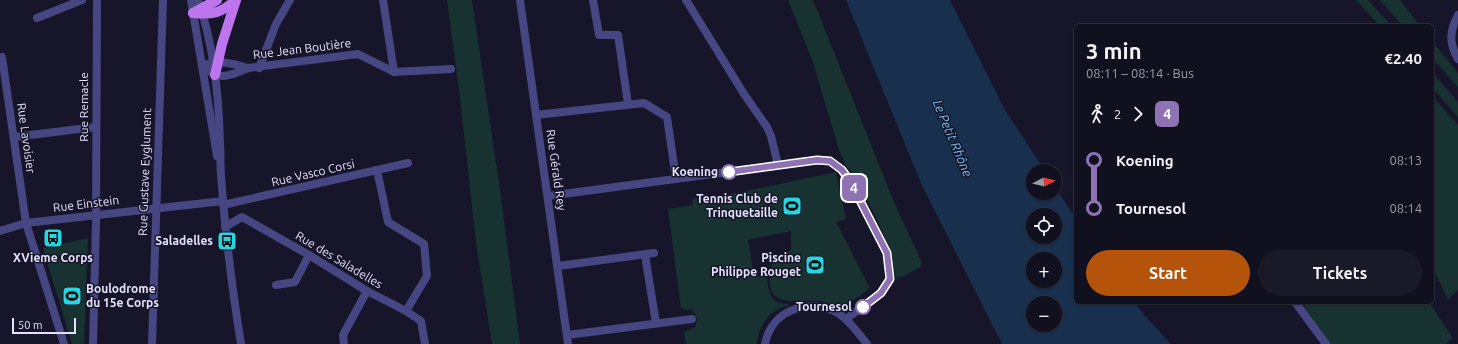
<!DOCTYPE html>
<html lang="en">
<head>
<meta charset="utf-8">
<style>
  :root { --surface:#11101f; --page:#1a1928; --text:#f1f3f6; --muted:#9c9da4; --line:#30303d; --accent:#b45309 }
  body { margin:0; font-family:Ubuntu,sans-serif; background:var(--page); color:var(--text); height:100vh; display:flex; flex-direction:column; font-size:15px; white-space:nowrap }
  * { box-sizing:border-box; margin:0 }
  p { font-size:13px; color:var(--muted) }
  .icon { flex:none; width:22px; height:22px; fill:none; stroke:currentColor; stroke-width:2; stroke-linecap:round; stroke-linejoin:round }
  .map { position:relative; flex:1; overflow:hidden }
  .drawer { position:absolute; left:1074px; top:24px; width:360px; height:280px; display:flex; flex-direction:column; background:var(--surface); border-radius:6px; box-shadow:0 1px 3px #0004,0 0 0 1px var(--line) }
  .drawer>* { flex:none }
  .badge { padding:0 8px; border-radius:6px; font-size:14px; line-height:26px }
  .needle { width:26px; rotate:83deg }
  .buttons { position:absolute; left:1026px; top:164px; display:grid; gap:8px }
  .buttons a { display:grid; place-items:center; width:36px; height:36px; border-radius:50%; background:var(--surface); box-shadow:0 1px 3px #0004,0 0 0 1px var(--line); font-size:20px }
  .scale { position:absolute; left:12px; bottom:10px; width:64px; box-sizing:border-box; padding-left:4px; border:2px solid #e3e1fb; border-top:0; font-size:11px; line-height:14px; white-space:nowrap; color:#e3e1fb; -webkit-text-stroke:3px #171529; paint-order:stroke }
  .map>.badge { position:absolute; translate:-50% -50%; box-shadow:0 0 0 2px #fff }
  .legs { display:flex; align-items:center; gap:6px; height:44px; padding:0 12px; font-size:13px }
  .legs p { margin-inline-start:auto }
  .head { display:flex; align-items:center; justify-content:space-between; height:68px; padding:0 12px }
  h1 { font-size:22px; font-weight:600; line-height:30px }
  .action { display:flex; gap:8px; margin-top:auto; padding:8px 12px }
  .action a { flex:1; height:46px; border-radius:24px; background:var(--accent); color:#fff; font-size:16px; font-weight:600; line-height:46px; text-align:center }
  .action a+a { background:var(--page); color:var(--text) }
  ul { padding:0 12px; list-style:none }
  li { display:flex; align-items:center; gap:14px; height:48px; font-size:15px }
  li i { display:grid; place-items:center; width:6px; height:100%; margin:0 5px; background:currentColor }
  li i::after { content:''; width:10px; height:10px; margin:-5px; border:3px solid; border-radius:50%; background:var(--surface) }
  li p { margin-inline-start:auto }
  li:first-child i { background:linear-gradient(#0000 50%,currentColor 0) }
  li:last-child i { background:linear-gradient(currentColor 50%,#0000 0) }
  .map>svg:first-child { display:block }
  .green { fill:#183231 }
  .water { fill:#182f4e; fill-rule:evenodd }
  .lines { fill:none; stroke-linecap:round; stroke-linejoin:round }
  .minor { stroke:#464682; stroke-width:8 }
  .tertiary { stroke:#464682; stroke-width:8 }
  .primary { stroke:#bc75ed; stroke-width:10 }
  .line-1-casing { stroke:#fff; stroke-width:9 }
  .line-1 { stroke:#8e72b4; stroke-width:6 }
  .stop-1-dot { fill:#fff; stroke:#8e72b4; stroke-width:2 }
  .labels { text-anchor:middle; stroke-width:3; stroke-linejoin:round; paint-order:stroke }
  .street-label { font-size:12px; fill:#e3e1fb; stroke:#171529 }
  .stop-label { font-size:12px; font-weight:bold; fill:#e3e1fb; stroke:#171529; text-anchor:end }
  .poi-label { font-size:12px; font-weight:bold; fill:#e3e1fb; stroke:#171529; text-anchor:end }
  .water-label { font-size:13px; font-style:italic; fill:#7cbdee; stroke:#171529 }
</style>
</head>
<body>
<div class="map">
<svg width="1458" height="344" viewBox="0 0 1458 344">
  <rect width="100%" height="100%" fill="#171529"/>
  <g class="green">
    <path d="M 447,0 L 472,0 L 501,197 L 520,344 L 492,344 L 476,243 L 460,98 Z"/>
    <path d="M 788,0 L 813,0 L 894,202 L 922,263 L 920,267 L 904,276 L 896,278 L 893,272 L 893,259 L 891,251 L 873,211 L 853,174 L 846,166 L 839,150 L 813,62 Z"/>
    <path d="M 1356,0 L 1368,0 L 1392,26 L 1380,26 Z"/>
    <path d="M 1380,0 L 1400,0 L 1420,26 L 1403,26 Z"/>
    <path d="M 1432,41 L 1458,73 L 1458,87 L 1432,58 Z"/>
    <path d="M 1432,72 L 1458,102 L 1458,117 L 1432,87 Z"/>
    <path d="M 1432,96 L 1458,125 L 1458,290 L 1448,299 L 1432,267 Z"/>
    <path d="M 836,172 L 846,219 L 836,222 L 870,288 L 840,310 C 835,308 829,304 823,302 C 803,297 767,312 770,277 L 773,275 L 771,256 L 788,252 L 791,249 L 791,231 L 748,240 L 754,276 L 767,276 C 769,292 769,304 788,304 L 788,306 C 770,308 758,327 757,344 L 686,344 L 684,332 L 695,327 L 697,318 L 693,310 L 681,309 L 668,209 L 693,205 L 692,199 L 737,193 Z"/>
    <path d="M 88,238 L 84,344 L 72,344 L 43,248 Z"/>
    <path d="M 1313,302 L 1429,302 L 1453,338 L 1446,344 L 1330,344 L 1304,306 Z"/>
  </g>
  <path class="water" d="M 846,0 L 950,0 L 1005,110 L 1045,171 L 1033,171 L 1033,193 L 1055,193 L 1055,187 L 1076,219 L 1076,302 L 1134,302 L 1144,315 L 1171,344 L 1002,344 L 920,181 ZM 1033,215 L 1055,215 L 1055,237 L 1033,237 ZM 1033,259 L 1055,259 L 1055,281 L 1033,281 ZM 1033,303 L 1055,303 L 1055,325 L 1033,325 Z"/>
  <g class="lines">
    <g class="minor">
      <path d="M 383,0 L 394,72"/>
      <path d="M 520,0 L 568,344"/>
      <path d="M 593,0 L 599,35 L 618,35 L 628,104"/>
      <path d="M 686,0 L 744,94 L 767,127 L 771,136 L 778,165"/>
      <path d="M 1458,15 C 1449,32 1449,43 1458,59"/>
      <path d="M 37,18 L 82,0"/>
      <path d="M 0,58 L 2,57 L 26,223 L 64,344"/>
      <path d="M 248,68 C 232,63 219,60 203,65 C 217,82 230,76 248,68 L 358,54 L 394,72 L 451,69"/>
      <path d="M 259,68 L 276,24 L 290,0"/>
      <path d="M 536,115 L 644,103 L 667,117 L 676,179"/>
      <path d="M 14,137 L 96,127"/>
      <path d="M 377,170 L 388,222 L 424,244 L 427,276 L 406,311"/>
      <path d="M 548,196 L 817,160 L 830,161 L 842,170 L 850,181 L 887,253 L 890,279 L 881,293 L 846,319"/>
      <path d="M 223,205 L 408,163"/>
      <path d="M 225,227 L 242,217 L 309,255 L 367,291 L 406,311 L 421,321 L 425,344"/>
      <path d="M 0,231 L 26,223 L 223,201"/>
      <path d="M 645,255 L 656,323"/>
      <path d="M 558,266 L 654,253"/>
      <path d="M 276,285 L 295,282 L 309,255"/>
      <path d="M 1295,302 L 1326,344"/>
      <path d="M 567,335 L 692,319"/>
      <path d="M 93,344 L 96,222 L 97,0"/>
      <path d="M 152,344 L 163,0"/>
      <path d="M 344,344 L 343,335 L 367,291"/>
      <path d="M 765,344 C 771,312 805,298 834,311 C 848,318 858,333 867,344"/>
    </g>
    <g class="tertiary">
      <path d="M 191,0 L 217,156"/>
      <path d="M 198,0 C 214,45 219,96 220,144 C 221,154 220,164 221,175 C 225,232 232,288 241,344"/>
    </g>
    <g class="primary">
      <path d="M 193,13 C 213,15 221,13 236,0"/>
      <path d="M 193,13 L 217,0"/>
      <path d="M 215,75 L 222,44 L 236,0"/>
    </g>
  </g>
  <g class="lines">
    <g class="line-1-casing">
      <path id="line-1" d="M 729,172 L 817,160 L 830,161 L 842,170 L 850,181 L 887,253 L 890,279 L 881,293 L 863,307"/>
    </g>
    <use href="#line-1" class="line-1"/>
  </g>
  <defs>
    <g id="stadium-square" transform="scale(1)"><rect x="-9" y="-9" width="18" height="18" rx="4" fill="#25d7e3" stroke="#171529"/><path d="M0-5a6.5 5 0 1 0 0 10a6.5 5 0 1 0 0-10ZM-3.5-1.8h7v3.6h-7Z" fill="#111"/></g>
    <g id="bus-square" transform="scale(1)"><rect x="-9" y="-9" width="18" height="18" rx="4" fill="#25d7e3" stroke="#171529"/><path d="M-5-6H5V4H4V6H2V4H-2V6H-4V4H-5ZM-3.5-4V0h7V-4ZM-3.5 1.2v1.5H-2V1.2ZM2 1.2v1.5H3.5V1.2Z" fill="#111"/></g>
  </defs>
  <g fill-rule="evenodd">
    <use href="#stadium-square" x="792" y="206"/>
    <use href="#bus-square" x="53" y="238"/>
    <use href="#bus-square" x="227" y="241"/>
    <use href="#stadium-square" x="815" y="265"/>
    <use href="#stadium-square" x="72" y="296"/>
  </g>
  <g class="stop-1-dot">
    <circle cx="729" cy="172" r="7"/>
    <circle cx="863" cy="307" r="7"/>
  </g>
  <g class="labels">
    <g class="street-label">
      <text transform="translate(302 49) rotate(-7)" y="4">Rue Jean Boutière</text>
      <text transform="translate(84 107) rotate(-90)" y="4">Rue Remacle</text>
      <text transform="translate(26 138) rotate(82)" y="4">Rue Lavoisier</text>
      <text transform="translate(556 170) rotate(82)" y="4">Rue Gérald Rey</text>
      <text transform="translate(145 172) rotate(-88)" y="4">Rue Gustave Eyglument</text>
      <text transform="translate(313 173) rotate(-13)" y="4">Rue Vasco Corsi</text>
      <text transform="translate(86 204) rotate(-7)" y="4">Rue Einstein</text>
      <text transform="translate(339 260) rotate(31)" y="4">Rue des Saladelles</text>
    </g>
    <g class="stop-label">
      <text x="718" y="176">Koening</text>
      <text x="852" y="311">Tournesol</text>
    </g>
    <g class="poi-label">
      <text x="778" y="203">Tennis Club de<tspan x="778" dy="14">Trinquetaille</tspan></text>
      <text x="213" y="245">Saladelles</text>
      <text x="53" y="262" text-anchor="middle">XVieme Corps</text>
      <text x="801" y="262">Piscine<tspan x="801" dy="14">Philippe Rouget</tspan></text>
      <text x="86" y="293" text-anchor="start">Boulodrome<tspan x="86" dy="14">du 15e Corps</tspan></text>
    </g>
    <g class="water-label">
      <text transform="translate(953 138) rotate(67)" y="5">Le Petit Rhône</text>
    </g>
  </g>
</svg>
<div class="buttons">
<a><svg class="needle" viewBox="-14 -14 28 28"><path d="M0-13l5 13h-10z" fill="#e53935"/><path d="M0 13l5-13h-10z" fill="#9c9da4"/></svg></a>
<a><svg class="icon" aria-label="locate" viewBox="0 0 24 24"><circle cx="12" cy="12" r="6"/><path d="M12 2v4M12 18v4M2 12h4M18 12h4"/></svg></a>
<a>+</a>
<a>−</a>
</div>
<div class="scale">50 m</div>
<b class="badge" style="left:854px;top:188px;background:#8e72b4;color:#fff">4</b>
<section class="drawer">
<div class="head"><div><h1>3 min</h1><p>08:11 – 08:14 · Bus</p></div><b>€2.40</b></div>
<div class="legs"><svg class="icon" aria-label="walk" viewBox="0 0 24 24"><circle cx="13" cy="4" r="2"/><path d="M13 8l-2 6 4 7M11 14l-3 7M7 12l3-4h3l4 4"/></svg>2<svg class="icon" aria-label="forward" viewBox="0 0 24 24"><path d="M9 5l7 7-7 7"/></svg><b class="badge" style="background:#8e72b4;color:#fff">4</b></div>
<ul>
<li><i style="color:#8e72b4"></i><b>Koening</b><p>08:13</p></li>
<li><i style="color:#8e72b4"></i><b>Tournesol</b><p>08:14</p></li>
</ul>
<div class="action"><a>Start</a><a>Tickets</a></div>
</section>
</div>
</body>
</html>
